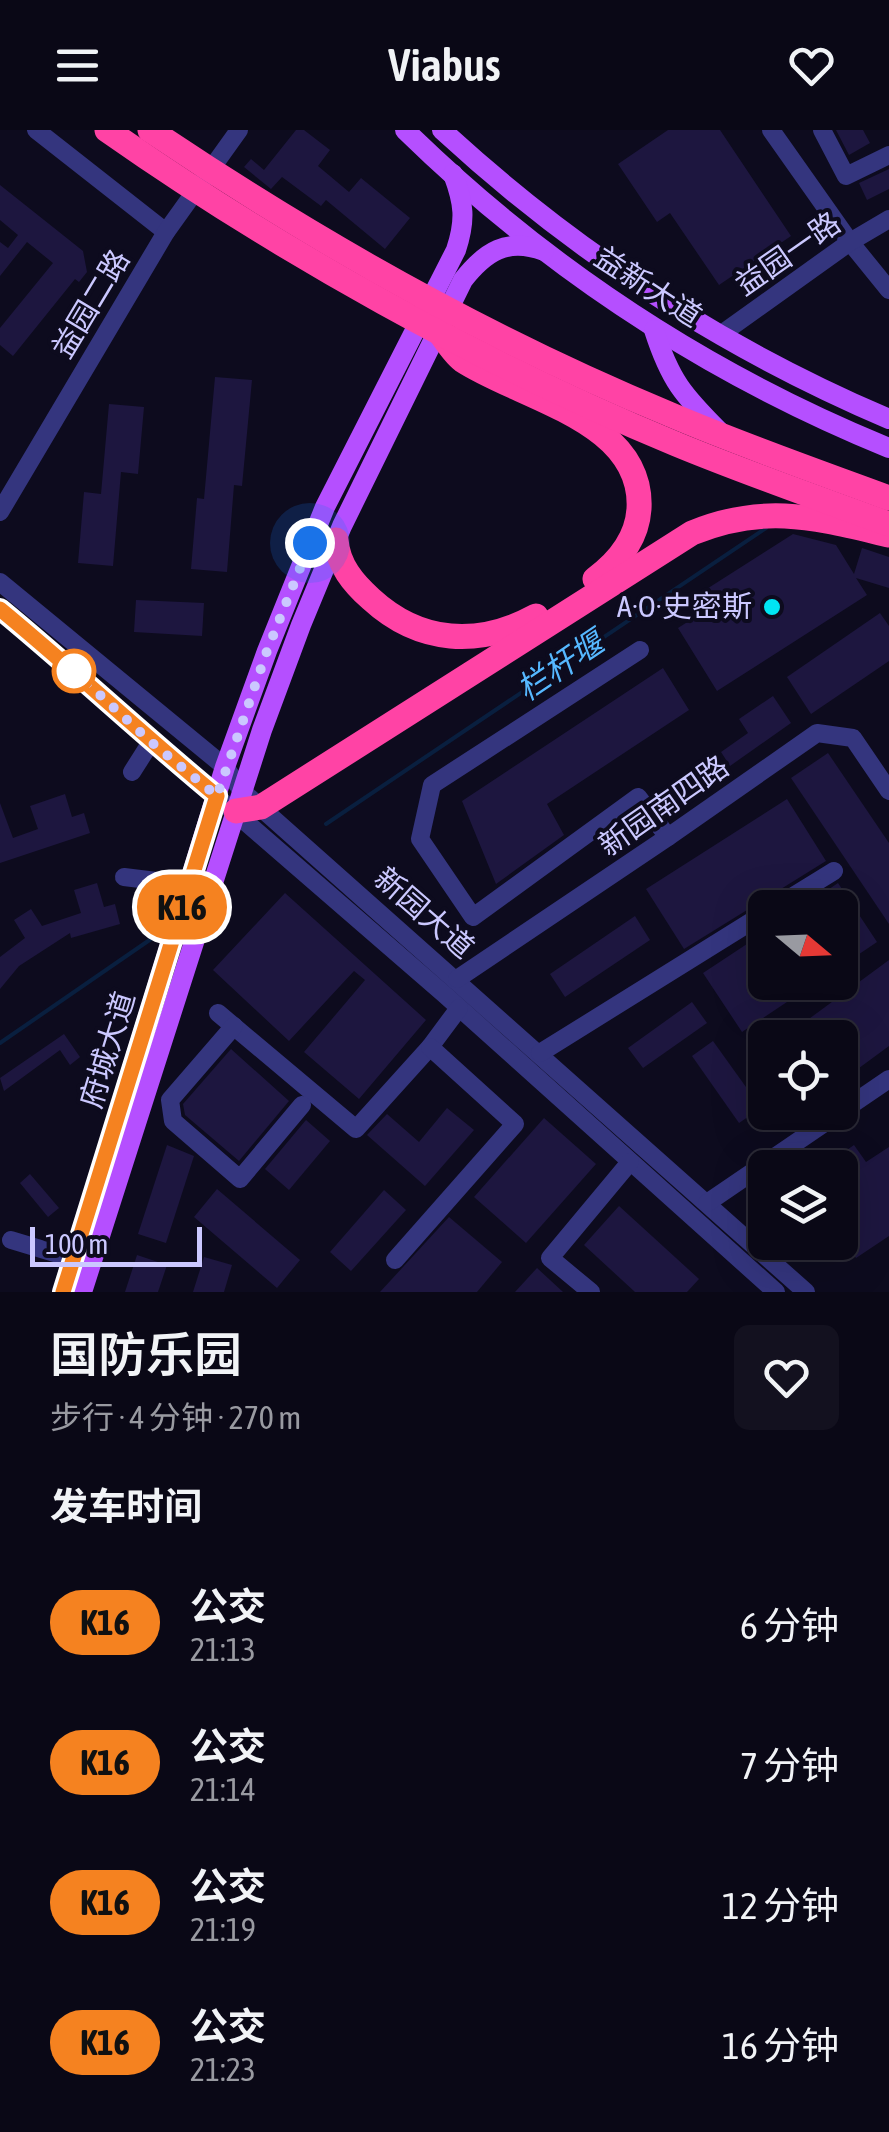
<!DOCTYPE html>
<html lang="zh">
<head>
<meta charset="utf-8">
<style>
  :root { --surface:#0a0816; --page:#13111f; --text:#f1f3f6; --muted:#999aa1; --line:#2a2935 }
  body { margin:0; font-family:"Asap Condensed","Noto Sans SC",sans-serif; background:var(--page); color:var(--text); height:100vh; display:flex; flex-direction:column; font-size:38px; white-space:nowrap }
  * { box-sizing:border-box; margin:0 }
  p { font-size:32px; color:var(--muted) }
  .icon { flex:none; width:55px; height:55px; fill:none; stroke:currentColor; stroke-width:2; stroke-linecap:round; stroke-linejoin:round }
  .map { position:relative; height:1162px; overflow:hidden }
  .drawer { display:flex; flex-direction:column; background:var(--surface); flex:1 }
  .drawer>* { flex:none }
  .badge { padding:0 20px; border-radius:32px; font-size:35px; line-height:65px }
  .needle { width:65px; rotate:109deg }
  .fabs { position:absolute; left:748px; top:760px; display:grid; gap:20px }
  .fabs a { display:grid; place-items:center; width:110px; height:110px; border-radius:15px; background:var(--surface); box-shadow:0 10px 40px #0002,0 0 0 2px var(--line); font-size:50px }
  .scale { position:absolute; left:30px; bottom:25px; width:172px; box-sizing:border-box; padding-left:10px; border:5px solid #cbc8ff; border-top:0; font-size:28px; line-height:35px; white-space:nowrap; color:#cbc8ff; -webkit-text-stroke:8px #0d0b1e; paint-order:stroke }
  .you { position:absolute; width:50px; height:50px; margin:-25px; border:8px solid #fff; border-radius:50%; background:#1a73e8; box-shadow:0 0 0 15px #1a73e833 }
  .map>.badge { position:absolute; translate:-50% -50%; box-shadow:0 0 0 5px #fff }
  h2 { padding:0 50px; font-size:38px; line-height:90px }
  .round { display:grid; place-items:center; flex:none; width:105px; height:105px; border-radius:15px; background:var(--page) }
  .overview { display:flex; align-items:center; justify-content:space-between; height:170px; padding:0 50px }
  h1 { font-size:48px; font-weight:600; line-height:75px }
  ul { padding:0; list-style:none }
  li { display:flex; align-items:center; gap:30px; height:140px; padding:0 50px }
  li div { flex:1 }
  li b { display:block; font-size:38px }
  li em { font-style:normal }
  li .badge { min-width:110px; font-weight:700; text-align:center }
  header { display:flex; justify-content:space-between; align-items:center; height:130px; padding:0 50px; background:var(--surface); font-size:45px; font-weight:600 }
  .map>svg:first-child { display:block }
  .lines { fill:none; stroke-linecap:round; stroke-linejoin:round }
  .stream { stroke:#091f3f; stroke-width:4 }
  .building { fill:#1d163f }
  .minor { stroke:#34357e; stroke-width:18 }
  .major { stroke:#b54fff; stroke-width:20 }
  .highway { stroke:#ff43a5; stroke-width:25 }
  .highway-bridge { stroke:#ff43a5; stroke-width:25 }
  .line-casing { stroke:#fff; stroke-width:22 }
  .line { stroke:#f58220; stroke-width:15 }
  .walk { stroke:#cbc8ff; stroke-width:10; stroke-dasharray:0 18 }
  .poi-dot { fill:#00e5f3; stroke:#0d0b1e; stroke-width:4 }
  .stop-dot { fill:#fff; stroke:#f58220; stroke-width:5 }
  .labels { text-anchor:middle; stroke-width:8; stroke-linejoin:round; paint-order:stroke }
  .street-label { font-size:30px; fill:#cbc8ff; stroke:#0d0b1e }
  .poi-label { font-size:30px; fill:#cbc8ff; stroke:#0d0b1e; text-anchor:end }
  .water-label { font-size:32px; font-style:italic; fill:#56b8ff; stroke:#0d0b1e }
</style>
</head>
<body>
<header><svg class="icon" aria-label="menu" viewBox="0 0 24 24"><path d="M4 6h16M4 12h16M4 18h16"/></svg>Viabus<svg class="icon" aria-label="heart" viewBox="0 0 24 24"><path d="M12 20l-8-8c-3-5 5-10 8-4 3-6 11-1 8 4z"/></svg></header>
<div class="map">
<svg width="889" height="1162" viewBox="0 0 889 1162">
  <rect width="100%" height="100%" fill="#0d0b1e"/>
  <g class="lines">
    <g class="stream">
      <path d="M 326,694 L 766,398"/>
      <path d="M 0,913 L 151,809"/>
    </g>
  </g>
  <g class="building">
    <path d="M 296,0 L 304,0 L 330,20 L 318,36 L 349,62 L 361,48 L 410,88 L 385,119 L 326,70 L 321,76 L 282,47 L 271,59 L 244,37 L 251,29 L 264,40 Z"/>
    <path d="M 668,0 L 720,0 L 791,106 L 719,155 L 670,83 L 657,92 L 618,34 Z"/>
    <path d="M 836,0 L 863,0 L 870,13 L 849,25 Z"/>
    <path d="M 889,39 L 889,59 L 867,70 L 859,53 Z"/>
    <path d="M 0,55 L 83,121 L 87,142 L 79,152 L 75,149 L 13,226 L 0,215 L 0,198 L 53,133 L 27,112 L 0,146 L 0,112 L 8,118 L 18,105 L 0,90 Z"/>
    <path d="M 215,247 L 252,250 L 242,356 L 234,355 L 227,442 L 191,439 L 197,368 L 204,369 Z"/>
    <path d="M 109,274 L 144,277 L 138,344 L 121,342 L 113,436 L 78,433 L 84,362 L 101,364 Z"/>
    <path d="M 793,404 L 836,415 L 854,444 L 862,418 L 889,427 L 889,458 L 856,448 L 867,465 L 717,561 L 678,498 L 700,484 L 691,469 Z"/>
    <path d="M 136,470 L 204,473 L 202,506 L 134,502 Z"/>
    <path d="M 880,483 L 889,496 L 889,531 L 811,584 L 787,547 Z"/>
    <path d="M 663,538 L 689,580 L 547,674 L 564,705 L 496,754 L 462,671 Z"/>
    <path d="M 773,566 L 791,593 L 730,636 L 721,622 L 748,603 L 739,589 Z"/>
    <path d="M 828,623 L 889,713 L 889,794 L 791,648 Z"/>
    <path d="M 65,664 L 72,687 L 84,683 L 90,703 L 0,733 L 0,673 L 13,708 L 38,699 L 30,676 Z"/>
    <path d="M 787,669 L 826,731 L 684,819 L 646,759 Z"/>
    <path d="M 97,753 L 104,777 L 115,774 L 120,794 L 71,808 L 70,803 L 19,836 L 0,859 L 0,827 L 25,808 L 14,790 L 31,779 L 42,796 L 81,783 L 74,760 Z"/>
    <path d="M 838,753 L 877,812 L 840,837 L 840,778 L 801,778 Z"/>
    <path d="M 285,763 L 426,890 L 359,969 L 304,922 L 365,850 L 354,841 L 289,911 L 213,840 Z"/>
    <path d="M 635,786 L 650,810 L 565,867 L 550,844 Z"/>
    <path d="M 765,802 L 765,852 L 817,852 L 742,902 L 703,843 Z"/>
    <path d="M 889,830 L 889,916 L 840,952 L 840,908 L 783,908 Z"/>
    <path d="M 692,872 L 707,893 L 643,938 L 628,918 Z"/>
    <path d="M 64,904 L 80,927 L 70,935 L 60,920 L 4,961 L 0,948 Z"/>
    <path d="M 713,911 L 761,978 L 739,993 L 692,926 Z"/>
    <path d="M 231,919 L 289,971 L 239,1031 L 185,985 L 183,974 Z"/>
    <path d="M 447,978 L 474,1000 L 425,1056 L 367,1005 L 387,984 L 419,1012 Z"/>
    <path d="M 544,988 L 596,1034 L 526,1113 L 474,1067 Z"/>
    <path d="M 306,990 L 330,1011 L 289,1060 L 265,1039 Z"/>
    <path d="M 167,1015 L 194,1026 L 166,1113 L 138,1104 Z"/>
    <path d="M 854,1015 L 866,1032 L 889,1017 L 889,1106 L 856,1128 L 840,1103 L 840,1038 L 821,1038 Z"/>
    <path d="M 30,1044 L 59,1078 L 48,1087 L 20,1053 Z"/>
    <path d="M 217,1059 L 300,1130 L 277,1158 L 194,1087 Z"/>
    <path d="M 384,1060 L 406,1080 L 351,1141 L 330,1122 Z"/>
    <path d="M 619,1076 L 699,1149 L 687,1162 L 635,1162 L 584,1115 Z"/>
    <path d="M 449,1087 L 502,1132 L 477,1162 L 380,1162 Z"/>
    <path d="M 137,1125 L 167,1135 L 158,1162 L 125,1162 Z"/>
    <path d="M 204,1127 L 232,1135 L 224,1162 L 193,1162 Z"/>
    <path d="M 537,1138 L 563,1162 L 515,1162 Z"/>
  </g>
  <g class="lines">
    <g class="minor">
      <path d="M 36,0 L 166,102"/>
      <path d="M 771,0 L 850,112 L 889,160"/>
      <path d="M 822,0 L 846,46 L 889,25"/>
      <path d="M 720,205 L 850,112 L 889,89"/>
      <path d="M 0,382 L 166,102 L 239,0"/>
      <path d="M 0,452 L 225,637 L 242,661 L 806,1162"/>
      <path d="M 0,479 L 444,864 L 776,1162"/>
      <path d="M 640,520 L 432,655 L 420,709 L 473,787 L 638,667 L 668,707"/>
      <path d="M 132,642 L 151,612"/>
      <path d="M 124,747 L 189,755"/>
      <path d="M 774,778 L 834,741"/>
      <path d="M 457,849 L 668,707 L 817,603 L 853,608 L 889,661"/>
      <path d="M 218,883 L 356,999 L 430,917 L 459,878"/>
      <path d="M 234,896 L 170,970 L 173,991 L 240,1049 L 302,975"/>
      <path d="M 540,923 L 765,783"/>
      <path d="M 707,1073 L 889,949"/>
      <path d="M 11,1110 L 74,1129"/>
      <path d="M 395,1130 L 515,994 L 430,917"/>
      <path d="M 591,1162 L 550,1128 L 630,1032"/>
    </g>
    <g class="major">
      <path d="M 405,0 C 545,137 708,244 889,318"/>
      <path d="M 442,0 C 573,121 725,219 889,289"/>
      <path d="M 654,200 C 670,250 683,265 719,301"/>
      <path d="M 63,1162 L 225,637 L 267,521 L 325,377 L 456,120 C 466,90 464,73 453,44"/>
      <path d="M 82,1162 L 262,600 L 301,495 L 342,396 L 463,150 C 485,122 507,107 544,121"/>
    </g>
    <g class="highway">
      <path d="M 438,200 C 445,210 453,223 462,230 C 521,269 644,290 639,379 C 637,409 618,432 595,449"/>
      <path d="M 336,410 C 338,435 353,453 371,469 C 420,514 479,517 536,486"/>
      <path d="M 236,681 L 261,677 L 692,403 C 765,373 816,388 889,405"/>
    </g>
    <g class="highway-bridge">
      <path d="M 107,0 C 278,120 482,234 676,314 C 746,343 818,368 889,394"/>
      <path d="M 150,0 C 313,110 488,209 669,284 C 741,315 816,341 889,368"/>
    </g>
  </g>
  <g class="lines">
    <g class="line-casing">
      <path id="line" d="M 0,479 C 74,540 143,605 217,666 L 63,1162"/>
    </g>
    <use href="#line" class="line"/>
    <path class="walk" d="M 74,541 L 151,612 L 217,666 L 267,521 L 310,413"/>
  </g>
  <circle class="poi-dot" cx="772" cy="477" r="10"/>
  <circle class="stop-dot" cx="74" cy="541" r="20"/>
  <g class="labels">
    <g class="street-label">
      <text transform="translate(788 124) rotate(-35)" y="10">益园一路</text>
      <text transform="translate(648 157) rotate(33)" y="10">益新大道</text>
      <text transform="translate(91 174) rotate(-59)" y="10">益园二路</text>
      <text transform="translate(664 676) rotate(-35)" y="10">新园南四路</text>
      <text transform="translate(424 783) rotate(41)" y="10">新园大道</text>
      <text transform="translate(108 920) rotate(-73)" y="10">府城大道</text>
    </g>
    <g class="poi-label">
      <text x="752" y="487">A·O·史密斯</text>
    </g>
    <g class="water-label">
      <text transform="translate(560 536) rotate(-34)" y="11">栏杆堰</text>
    </g>
  </g>
</svg>
<div class="fabs">
<a><svg class="needle" viewBox="-14 -14 28 28"><path d="M0-13l5 13h-10z" fill="#e53935"/><path d="M0 13l5-13h-10z" fill="#999aa1"/></svg></a>
<a><svg class="icon" aria-label="locate" viewBox="0 0 24 24"><circle cx="12" cy="12" r="6"/><path d="M12 2v4M12 18v4M2 12h4M18 12h4"/></svg></a>
<a><svg class="icon" aria-label="layers" viewBox="0 0 24 24"><path d="M12 4l9 5-9 5-9-5zM3 14l9 5 9-5"/></svg></a>
</div>
<div class="scale">100 m</div>
<div class="you" style="left:310px;top:413px"></div>
<b class="badge" style="left:182px;top:777px;background:#f58220;color:#111">K16</b>
</div>
<section class="drawer">
<div class="overview"><div><h1>国防乐园</h1><p>步行 · 4 分钟 · 270 m</p></div><a class="round"><svg class="icon" aria-label="heart" viewBox="0 0 24 24"><path d="M12 20l-8-8c-3-5 5-10 8-4 3-6 11-1 8 4z"/></svg></a></div>
<h2>发车时间</h2>
<ul>
<li><span class="badge" style="background:#f58220;color:#111">K16</span><div><b>公交</b><p>21:13</p></div><em>6 分钟</em></li>
<li><span class="badge" style="background:#f58220;color:#111">K16</span><div><b>公交</b><p>21:14</p></div><em>7 分钟</em></li>
<li><span class="badge" style="background:#f58220;color:#111">K16</span><div><b>公交</b><p>21:19</p></div><em>12 分钟</em></li>
<li><span class="badge" style="background:#f58220;color:#111">K16</span><div><b>公交</b><p>21:23</p></div><em>16 分钟</em></li>
</ul>
</section>
</body>
</html>
